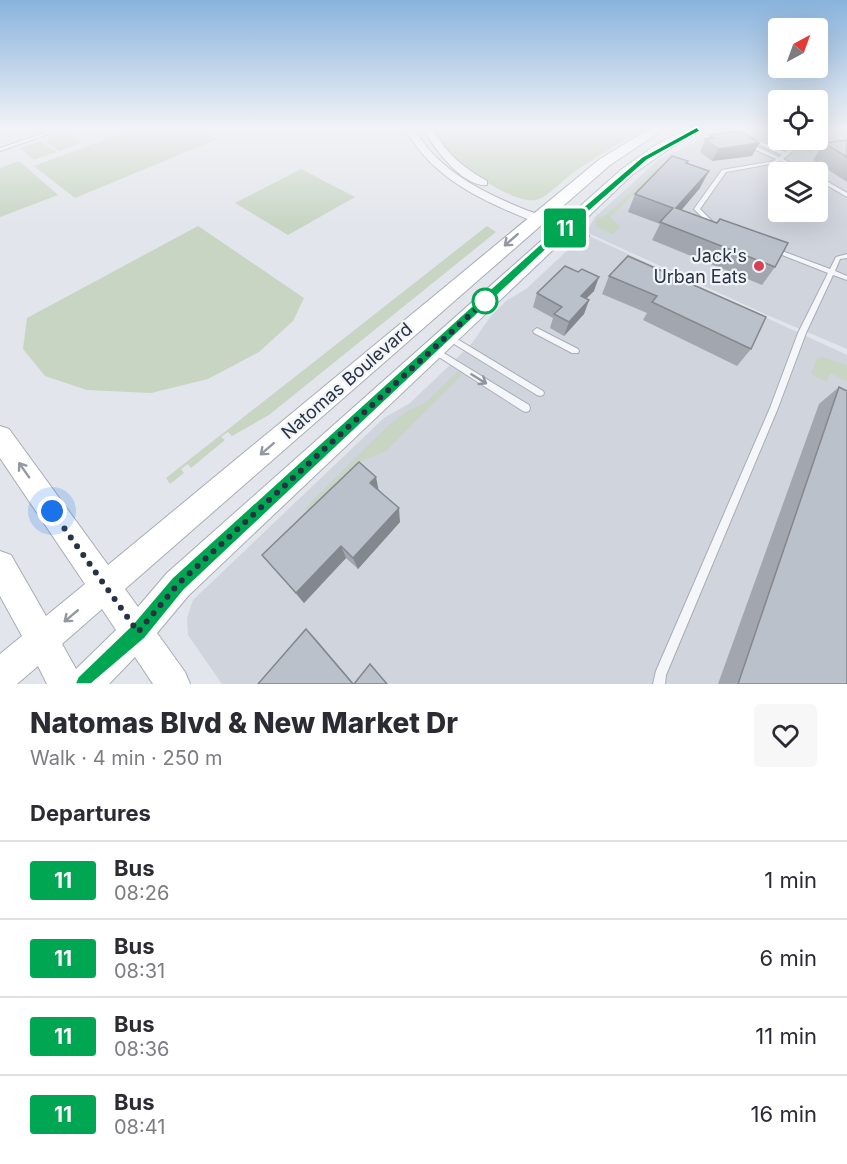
<!DOCTYPE html>
<html lang="en">
<head>
<meta charset="utf-8">
<style>
  :root { --surface:#fff; --page:#f7f7f7; --text:#2b2b33; --muted:#7c7c81; --line:#e1e1e2 }
  body { margin:0; font-family:Inter,sans-serif; background:var(--page); color:var(--text); height:100vh; display:flex; flex-direction:column; font-size:22px; white-space:nowrap }
  * { box-sizing:border-box; margin:0 }
  p { font-size:20px; color:var(--muted) }
  .icon { flex:none; width:33px; height:33px; fill:none; stroke:currentColor; stroke-width:2; stroke-linecap:round; stroke-linejoin:round }
  .map { position:relative; height:684px; overflow:hidden }
  .details { display:flex; flex-direction:column; background:var(--surface); flex:1 }
  .details>* { flex:none }
  .badge { padding:0 12px; border-radius:4px; font-size:21px; line-height:39px }
  .needle { width:39px; rotate:41deg }
  .buttons { position:absolute; left:768px; top:18px; display:grid; gap:12px }
  .buttons a { display:grid; place-items:center; width:60px; height:60px; border-radius:6px; background:var(--surface); box-shadow:0 6px 24px #0002; font-size:30px }
  .you { position:absolute; width:30px; height:30px; margin:-15px; border:4px solid #fff; border-radius:50%; background:#1a73e8; box-shadow:0 0 0 9px #1a73e833 }
  .map>.badge { position:absolute; translate:-50% -50%; box-shadow:0 0 0 3px #fff }
  h2 { padding:0 30px; font-size:22px; line-height:54px }
  .round { display:grid; place-items:center; flex:none; width:63px; height:63px; border-radius:6px; background:var(--page) }
  .overview { display:flex; align-items:center; justify-content:space-between; height:102px; padding:0 30px }
  h1 { font-size:28px; font-weight:800; line-height:45px }
  ul { padding:0; list-style:none }
  li { display:flex; align-items:center; gap:18px; height:78px; padding:0 30px; border-top:2px solid var(--line) }
  li div { flex:1 }
  li b { display:block; font-size:22px }
  li em { font-style:normal }
  li .badge { min-width:66px; font-weight:700; text-align:center }
  .map>svg:first-child { display:block }
  .built { fill:#d0d4dd; fill-rule:evenodd }
  .green { fill:#c7d5c2 }
  .lines { fill:none; stroke-linecap:round; stroke-linejoin:round }
  .service-casing { stroke:#a7acb6; stroke-width:2 }
  .minor-casing { stroke:#a7acb6; stroke-width:2 }
  .secondary-casing { stroke:#a7acb6; stroke-width:2 }
  .service { fill:#f5f6f9; fill-rule:evenodd }
  .minor { fill:#f5f6f9; fill-rule:evenodd }
  .secondary { fill:#fff; fill-rule:evenodd }
  .wall { fill:#a1a6af }
  .shaded-wall { fill:#83878e }
  .building { fill:#bbc1cb; stroke:#83878e; stroke-width:1.5 }
  .oneway { stroke:#9498a2 }
  .oneway2 { stroke:#8f949e }
  .line { fill:#00a651; stroke:#fff; stroke-width:1.5 }
  .walk { stroke:#293244; stroke-width:6; stroke-dasharray:0 10.8 }
  .poi-dot { fill:#d54155; stroke:#f1f4f8; stroke-width:2 }
  .stop-dot { fill:#fff; stroke:#00a651; stroke-width:3 }
  .labels { text-anchor:middle; stroke-width:4.5; stroke-linejoin:round; paint-order:stroke }
  .poi-label { font-size:18px; fill:#293244; stroke:#f1f4f8; text-anchor:end }
  .street-label { font-size:18px; fill:#293244; stroke:#f1f4f8 }
</style>
</head>
<body>
<div class="map">
<svg width="847" height="684" viewBox="0 0 847 684">
  <rect width="100%" height="100%" fill="#e2e5eb"/>
  <g class="built">
    <path d="M 723,129 L 778,129 L 778,140 L 818,140 L 818,129 L 847,129 L 847,349 L 767,315 L 586,232 L 595,217 L 658,160 ZM 778,172 L 818,172 L 818,212 L 778,212 Z"/>
    <path d="M 585,234 L 847,355 L 847,684 L 222,684 L 188,635 L 187,618 L 193,600 L 384,418 L 410,403 L 450,365 L 472,343 L 491,316 L 506,301 L 526,289 Z"/>
  </g>
  <g class="green">
    <path d="M 133,129 L 199,129 L 217,139 L 75,198 L 34,166 Z"/>
    <path d="M 433,129 L 644,129 C 621,142 598,156 577,170 C 564,178 550,196 536,200 C 514,204 466,170 451,156 C 444,148 438,139 433,129 Z"/>
    <path d="M 65,133 L 80,143 L 59,151 L 44,140 Z"/>
    <path d="M 41,141 L 56,152 L 34,160 L 20,148 Z"/>
    <path d="M 675,156 L 678,158 L 659,170 L 612,215 L 611,218 L 620,227 L 613,234 L 597,227 L 595,222 L 598,218 L 605,216 L 655,169 Z"/>
    <path d="M 19,161 L 58,195 L 0,217 L 0,168 Z"/>
    <path d="M 301,169 L 355,197 L 288,235 L 235,203 Z"/>
    <path d="M 198,226 L 304,298 L 293,321 L 259,352 L 208,379 L 151,393 L 87,390 L 45,376 L 23,349 L 27,318 Z"/>
    <path d="M 487,226 L 496,232 L 269,415 L 232,436 L 228,432 L 221,437 L 225,440 L 191,468 L 188,464 L 181,469 L 184,473 L 170,484 L 166,478 Z"/>
    <path d="M 822,357 L 847,365 L 847,381 L 830,373 L 827,382 L 811,374 L 817,358 Z"/>
    <path d="M 461,369 L 465,371 L 386,451 L 363,460 L 310,513 L 306,508 L 312,501 L 387,427 L 407,411 L 425,403 Z"/>
  </g>
  <g class="lines">
    <g class="service-casing">
      <g id="service">
        <path d="M 56,129 L 63,129 L 0,151 L 0,148 Z"/>
        <path d="M 710,129 L 716,129 L 732,137 L 728,138 Z"/>
        <path d="M 726,129 L 732,129 L 785,152 L 790,148 L 794,148 L 794,150 L 783,159 L 811,172 L 805,172 L 780,161 L 776,163 L 726,172 L 700,209 L 716,225 L 713,227 L 711,226 L 694,209 L 722,170 L 774,161 L 776,159 L 747,146 L 747,144 L 751,144 L 779,157 L 782,155 Z"/>
        <path d="M 818,176 L 847,193 L 847,197 L 818,180 Z"/>
        <path d="M 563,227 L 588,235 L 589,236 L 586,238 L 561,230 L 560,229 Z"/>
        <path d="M 774,248 L 830,269 L 836,257 L 847,254 L 847,258 L 840,259 L 835,271 L 847,276 L 847,280 L 833,275 L 806,333 L 778,408 L 666,675 L 665,684 L 653,684 L 656,671 L 770,408 L 798,333 L 828,273 L 772,251 L 771,250 Z"/>
        <path d="M 537,328 L 578,349 L 579,351 L 578,353 L 572,353 L 534,333 L 533,331 Z"/>
        <path d="M 449,334 L 543,391 L 544,393 L 543,395 L 540,396 L 537,395 L 446,339 L 445,337 L 446,335 Z"/>
        <path d="M 434,347 L 529,405 L 530,408 L 529,411 L 526,412 L 523,411 L 431,352 L 430,350 L 431,348 Z"/>
      </g>
    </g>
    <g class="minor-casing">
      <g id="minor">
        <path d="M 405,129 L 414,129 C 439,171 482,192 526,210 C 539,215 559,219 569,229 L 563,233 L 559,232 C 500,207 438,188 405,129 Z"/>
        <path d="M 424,129 L 433,129 C 445,153 464,168 487,181 L 487,185 C 464,188 432,147 424,129 Z"/>
      </g>
    </g>
    <g class="secondary-casing">
      <path id="secondary" d="M 649,129 L 664,129 L 610,165 L 125,589 L 138,607 L 167,573 L 622,169 C 647,152 672,129 703,129 L 666,151 L 632,175 L 189,595 L 157,633 L 185,672 L 190,684 L 153,684 L 135,657 L 109,684 L 47,684 L 38,666 L 17,684 L 0,684 L 0,654 L 22,636 L 0,596 L 0,551 L 11,555 L 46,616 L 85,584 L 0,458 L 0,426 L 9,429 L 108,565 L 600,159 ZM 102,609 L 116,630 L 76,669 L 62,644 Z"/>
    </g>
    <use href="#service" class="service"/>
    <use href="#minor" class="minor"/>
    <use href="#secondary" class="secondary"/>
  </g>
  <g class="wall">
    <path d="M 710,135 L 759,143 L 752,156 L 712,161 L 700,152 L 705,139 L 708,139 Z"/>
    <path d="M 847,140 L 847,182 L 813,160 L 824,143 Z"/>
    <path d="M 687,164 L 700,188 L 681,210 L 775,267 L 762,285 L 652,240 L 660,224 L 628,212 L 635,194 Z"/>
    <path d="M 628,256 L 751,349 L 737,366 L 643,320 L 647,313 L 602,294 L 609,276 Z"/>
    <path d="M 594,291 L 586,298 L 589,300 L 584,314 L 564,336 L 550,328 L 553,318 L 533,307 L 537,293 Z"/>
    <path d="M 839,387 L 847,684 L 718,684 L 819,404 Z"/>
    <path d="M 379,490 L 400,522 L 358,569 L 346,558 L 304,603 L 262,555 Z"/>
  </g>
  <g class="shaded-wall">
    <path d="M 759,143 L 752,156 L 712,161 L 718,149 Z"/>
    <path d="M 709,171 L 700,188 L 668,226 L 676,208 Z"/>
    <path d="M 599,277 L 594,291 L 576,309 L 581,296 Z"/>
    <path d="M 589,300 L 584,314 L 564,336 L 569,322 Z"/>
    <path d="M 376,477 L 379,492 L 370,483 Z"/>
    <path d="M 399,508 L 400,522 L 358,569 L 353,558 Z"/>
    <path d="M 341,546 L 346,558 L 304,603 L 296,593 Z"/>
    <path d="M 306,629 L 314,637 L 354,684 L 353,684 Z"/>
  </g>
  <g class="building">
    <path d="M 741,131 L 759,143 L 718,149 L 705,139 L 714,138 L 710,135 Z"/>
    <path d="M 847,140 L 847,157 L 824,143 Z"/>
    <path d="M 672,156 L 688,161 L 686,163 L 709,171 L 676,208 L 717,223 L 720,219 L 788,243 L 775,267 L 660,222 L 673,208 L 635,194 Z"/>
    <path d="M 628,256 L 766,317 L 751,349 L 652,302 L 657,296 L 609,276 Z"/>
    <path d="M 565,266 L 578,272 L 582,269 L 599,277 L 581,296 L 589,300 L 569,322 L 554,314 L 562,307 L 537,293 Z"/>
    <path d="M 839,387 L 847,391 L 847,684 L 738,684 Z"/>
    <path d="M 359,462 L 376,477 L 370,483 L 399,508 L 353,558 L 341,546 L 296,593 L 262,555 Z"/>
    <path d="M 306,629 L 353,684 L 258,684 Z"/>
    <path d="M 370,664 L 387,684 L 354,684 Z"/>
  </g>
  <defs><path id="oneway-shaft" d="M-6 0H5M1.5-3L5.5 0L1.5 3" fill="none" stroke-width="1.6" stroke-linecap="round" stroke-linejoin="round" transform="scale(1.5)"/></defs>
  <g class="oneway">
    <use href="#oneway-shaft" transform="translate(511 240) rotate(139)"/>
    <use href="#oneway-shaft" transform="translate(267 449) rotate(139)"/>
    <use href="#oneway-shaft" transform="translate(24 470) rotate(-125)"/>
    <use href="#oneway-shaft" transform="translate(71 616) rotate(140)"/>
  </g>
  <use class="oneway2" href="#oneway-shaft" transform="translate(479 379) rotate(32)"/>
  <linearGradient id="sky" x2="0" y2="1"><stop stop-color="#89b3dd"/><stop offset="0.57" stop-color="#f2f3f6"/><stop offset="1" stop-color="#f2f3f6" stop-opacity="0"/></linearGradient>
  <rect width="847" height="225" fill="url(#sky)"/>
  <path class="line" d="M 697,127 L 700,131 L 647,160 L 554,242 L 184,590 L 145,638 L 91,684 L 75,684 L 78,677 L 132,625 L 172,578 L 547,238 L 642,157 Z"/>
  <g class="lines">
    <path class="walk" d="M 52,511 L 138,632 L 178,584 L 485,301"/>
  </g>
  <circle class="poi-dot" cx="759" cy="266" r="6"/>
  <circle class="stop-dot" cx="485" cy="301" r="12"/>
  <g class="labels">
    <g class="poi-label">
      <text x="747" y="262">Jack's<tspan x="747" dy="21">Urban Eats</tspan></text>
    </g>
    <g class="street-label">
      <text transform="translate(347 381) rotate(-41)" y="6">Natomas Boulevard</text>
    </g>
  </g>
</svg>
<div class="buttons">
<a><svg class="needle" viewBox="-14 -14 28 28"><path d="M0-13l5 13h-10z" fill="#e53935"/><path d="M0 13l5-13h-10z" fill="#7c7c81"/></svg></a>
<a><svg class="icon" aria-label="locate" viewBox="0 0 24 24"><circle cx="12" cy="12" r="6"/><path d="M12 2v4M12 18v4M2 12h4M18 12h4"/></svg></a>
<a><svg class="icon" aria-label="layers" viewBox="0 0 24 24"><path d="M12 4l9 5-9 5-9-5zM3 14l9 5 9-5"/></svg></a>
</div>
<div class="you" style="left:52px;top:511px"></div>
<b class="badge" style="left:565px;top:228px;background:#00a651;color:#fff">11</b>
</div>
<section class="details">
<div class="overview"><div><h1>Natomas Blvd &amp; New Market Dr</h1><p>Walk · 4 min · 250 m</p></div><a class="round"><svg class="icon" aria-label="heart" viewBox="0 0 24 24"><path d="M12 20l-8-8c-3-5 5-10 8-4 3-6 11-1 8 4z"/></svg></a></div>
<h2>Departures</h2>
<ul>
<li><span class="badge" style="background:#00a651;color:#fff">11</span><div><b>Bus</b><p>08:26</p></div><em>1 min</em></li>
<li><span class="badge" style="background:#00a651;color:#fff">11</span><div><b>Bus</b><p>08:31</p></div><em>6 min</em></li>
<li><span class="badge" style="background:#00a651;color:#fff">11</span><div><b>Bus</b><p>08:36</p></div><em>11 min</em></li>
<li><span class="badge" style="background:#00a651;color:#fff">11</span><div><b>Bus</b><p>08:41</p></div><em>16 min</em></li>
</ul>
</section>
</body>
</html>
